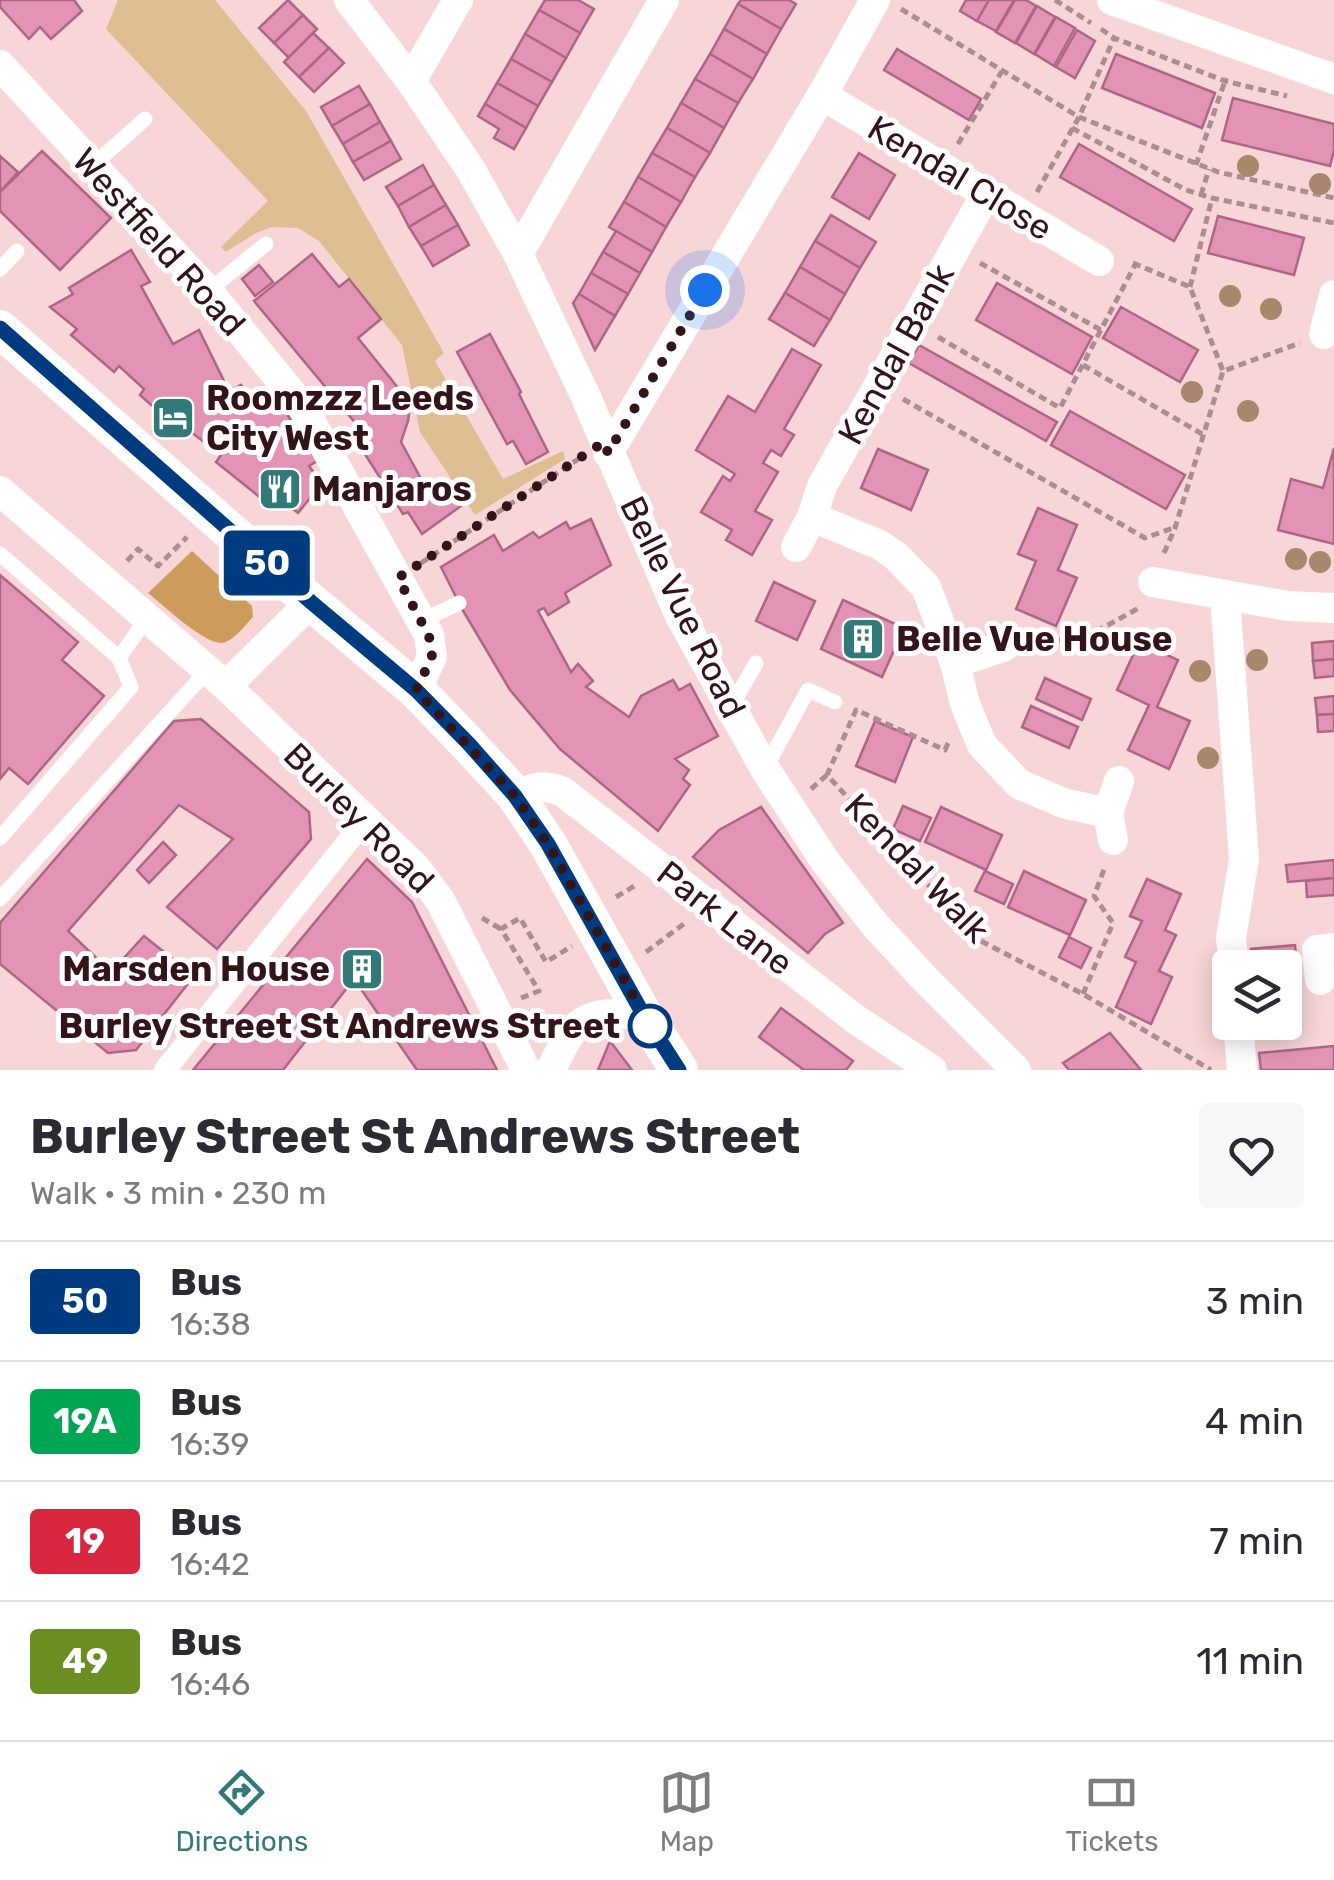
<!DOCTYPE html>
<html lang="en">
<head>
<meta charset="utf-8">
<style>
  :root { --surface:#fff; --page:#f7f7f7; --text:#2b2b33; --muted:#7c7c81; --line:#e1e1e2; --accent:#317a78 }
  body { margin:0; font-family:Rubik,sans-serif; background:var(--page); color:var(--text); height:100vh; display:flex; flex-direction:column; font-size:38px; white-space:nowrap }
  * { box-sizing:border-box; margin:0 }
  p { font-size:32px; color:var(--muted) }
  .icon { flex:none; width:55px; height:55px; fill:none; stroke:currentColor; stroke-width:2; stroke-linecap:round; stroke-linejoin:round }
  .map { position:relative; height:1070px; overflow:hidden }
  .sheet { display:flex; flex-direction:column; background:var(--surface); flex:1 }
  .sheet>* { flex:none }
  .badge { padding:0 20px; border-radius:8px; font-size:35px; line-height:65px }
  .fabs { position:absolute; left:1212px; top:950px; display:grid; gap:20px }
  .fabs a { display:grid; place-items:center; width:90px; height:90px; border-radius:10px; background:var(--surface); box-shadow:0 5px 25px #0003; font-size:50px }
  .you { position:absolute; width:50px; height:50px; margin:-25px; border:8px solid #fff; border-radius:50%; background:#1a73e8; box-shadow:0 0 0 15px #1a73e833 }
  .map>.badge { position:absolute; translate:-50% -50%; box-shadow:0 0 0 5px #fff }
  .round { display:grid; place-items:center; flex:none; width:105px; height:105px; border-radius:10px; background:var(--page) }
  .headline { display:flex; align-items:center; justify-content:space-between; height:170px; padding:0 30px }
  h1 { font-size:48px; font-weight:700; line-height:75px }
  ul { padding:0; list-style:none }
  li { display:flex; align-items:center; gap:30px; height:120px; padding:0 30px; border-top:2px solid var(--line) }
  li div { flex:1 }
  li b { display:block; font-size:38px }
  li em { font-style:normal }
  li .badge { min-width:110px; font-weight:700; text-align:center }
  .tab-bar { display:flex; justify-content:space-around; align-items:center; height:140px; border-top:2px solid var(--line); background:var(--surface); font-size:28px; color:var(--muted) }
  .tab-bar a { display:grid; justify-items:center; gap:5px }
  .tab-bar .current { color:var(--accent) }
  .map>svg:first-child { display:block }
  .green { fill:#e0be93 }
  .forest { fill:#ce9c5a }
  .building { fill:#e394b5; stroke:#ad6785; stroke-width:2.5 }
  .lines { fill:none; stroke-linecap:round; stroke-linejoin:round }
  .path { stroke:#ae8d90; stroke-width:5; stroke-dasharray:8 5; stroke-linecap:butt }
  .service { stroke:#fff; stroke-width:15 }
  .pedestrian { stroke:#fff; stroke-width:22 }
  .minor { stroke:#fff; stroke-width:30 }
  .tertiary { stroke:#fff; stroke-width:38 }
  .tree { fill:#a9876c }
  .line-casing { stroke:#fff; stroke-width:22 }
  .line { stroke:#003b80; stroke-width:15 }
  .walk { stroke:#331519; stroke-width:10; stroke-dasharray:0 18 }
  .stop-dot { fill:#fff; stroke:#003b80; stroke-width:5 }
  .labels { text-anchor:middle; stroke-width:10; stroke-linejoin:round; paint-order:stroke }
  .street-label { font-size:35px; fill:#331519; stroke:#fff }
  .poi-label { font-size:35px; font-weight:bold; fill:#331519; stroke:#fff; text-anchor:start }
  .stop-label { font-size:35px; font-weight:bold; fill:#331519; stroke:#fff; text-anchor:end }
</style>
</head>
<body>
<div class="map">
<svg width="1334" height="1070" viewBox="0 0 1334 1070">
  <rect width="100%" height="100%" fill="#f8d5d7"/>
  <path class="green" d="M 118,0 L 215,0 L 306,111 L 444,353 L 435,361 L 503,479 L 563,451 L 565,459 L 475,515 L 420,432 L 402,345 L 319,241 L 298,228 L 272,227 L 256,233 L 226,252 L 221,247 L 268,201 L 106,29 Z"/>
  <path class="forest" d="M 192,551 L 252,606 L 253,617 C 245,625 234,641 222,643 C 204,644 163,605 148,593 Z"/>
  <g class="building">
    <path d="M 0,0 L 74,0 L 82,11 L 51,39 L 40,27 L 29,39 L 0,7 Z"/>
    <path d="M 288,0 L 303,15 L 274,43 L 259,28 Z"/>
    <path d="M 545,0 L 578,0 L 594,9 L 580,33 L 539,10 Z"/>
    <path d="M 741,0 L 789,0 L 796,4 L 781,29 L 738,4 Z"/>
    <path d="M 966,0 L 989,0 L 977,21 L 960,11 Z"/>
    <path d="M 989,0 L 1014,0 L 996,31 L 977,21 Z"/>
    <path d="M 1015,0 L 1026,0 L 1036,6 L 1015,43 L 996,32 Z"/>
    <path d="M 738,4 L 781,29 L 767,54 L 724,29 Z"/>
    <path d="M 1037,6 L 1055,17 L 1034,54 L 1016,43 Z"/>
    <path d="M 539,10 L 580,33 L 566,58 L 525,34 Z"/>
    <path d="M 303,15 L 317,29 L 289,58 L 274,43 Z"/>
    <path d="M 1056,17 L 1075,28 L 1054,66 L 1035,54 Z"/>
    <path d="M 724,29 L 767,54 L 753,79 L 710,54 Z"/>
    <path d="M 1077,30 L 1095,41 L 1075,78 L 1056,67 Z"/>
    <path d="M 313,33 L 329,48 L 299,77 L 284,62 Z"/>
    <path d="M 525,34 L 566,58 L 552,82 L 511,59 Z"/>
    <path d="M 329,48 L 344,63 L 314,92 L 299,77 Z"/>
    <path d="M 897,49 L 981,99 L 969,120 L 884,70 Z"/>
    <path d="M 710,54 L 753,79 L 738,103 L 695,79 Z"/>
    <path d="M 1116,54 L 1215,93 L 1202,128 L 1102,88 Z"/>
    <path d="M 511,59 L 552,82 L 538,106 L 497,83 Z"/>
    <path d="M 695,79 L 738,103 L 724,128 L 681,103 Z"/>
    <path d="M 497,83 L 538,106 L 526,128 L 485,104 Z"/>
    <path d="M 359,86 L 370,104 L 332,126 L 321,107 Z"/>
    <path d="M 1233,98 L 1334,124 L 1334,150 L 1330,166 L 1222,140 Z"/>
    <path d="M 681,103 L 724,128 L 710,153 L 667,128 Z"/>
    <path d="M 370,104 L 380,122 L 343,144 L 332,126 Z"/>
    <path d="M 485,104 L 526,128 L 514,149 L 494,138 L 499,129 L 478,116 Z"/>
    <path d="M 380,122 L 391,141 L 353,162 L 343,144 Z"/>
    <path d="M 667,128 L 710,153 L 695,177 L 652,153 Z"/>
    <path d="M 391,141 L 401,159 L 364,180 L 353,162 Z"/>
    <path d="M 1079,144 L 1192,209 L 1174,241 L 1060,177 Z"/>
    <path d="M 42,151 L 111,218 L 60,270 L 0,211 L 0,192 Z"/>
    <path d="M 652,153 L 695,177 L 681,202 L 638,177 Z"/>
    <path d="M 859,153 L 895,175 L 869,219 L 832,197 Z"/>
    <path d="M 0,156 L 18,172 L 0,192 Z"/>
    <path d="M 423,165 L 434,185 L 398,206 L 386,187 Z"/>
    <path d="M 638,177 L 681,202 L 666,227 L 624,202 Z"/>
    <path d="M 434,185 L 446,205 L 409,227 L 398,206 Z"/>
    <path d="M 624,202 L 666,227 L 652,252 L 609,227 Z"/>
    <path d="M 446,205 L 458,225 L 421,246 L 409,227 Z"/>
    <path d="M 831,215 L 876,242 L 860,268 L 815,241 Z"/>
    <path d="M 1218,216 L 1304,238 L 1294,275 L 1208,253 Z"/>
    <path d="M 458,225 L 469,245 L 433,266 L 421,246 Z"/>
    <path d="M 616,231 L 652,252 L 640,273 L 603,252 Z"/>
    <path d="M 815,241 L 860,268 L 845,294 L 800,267 Z"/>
    <path d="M 131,250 L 150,282 L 141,286 L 173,344 L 199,330 L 229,391 L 241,385 L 257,412 L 278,400 L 317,461 L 309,466 L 327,490 L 317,504 L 310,498 L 298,513 L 275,494 L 267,503 L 216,462 L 221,455 L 191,432 L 187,437 L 140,395 L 144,389 L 119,366 L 114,372 L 71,335 L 77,329 L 50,307 L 73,294 L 69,288 Z"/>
    <path d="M 603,252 L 640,273 L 628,294 L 591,273 Z"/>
    <path d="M 312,254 L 339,287 L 349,279 L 381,319 L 358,338 L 399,389 L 410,407 L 408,421 L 401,442 L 426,488 L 430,486 L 433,490 L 448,482 L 461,506 L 422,534 L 408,512 L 403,514 L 351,432 L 357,425 L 254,301 Z"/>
    <path d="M 259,265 L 273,282 L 255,296 L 242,279 Z"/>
    <path d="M 800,267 L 845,294 L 830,320 L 785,293 Z"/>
    <path d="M 591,273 L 628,294 L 615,316 L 579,294 Z"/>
    <path d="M 997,283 L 1092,337 L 1072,374 L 976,320 Z"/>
    <path d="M 785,293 L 830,320 L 814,346 L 769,319 Z"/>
    <path d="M 579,294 L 615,316 L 595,350 L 573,303 Z"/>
    <path d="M 1121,307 L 1198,350 L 1180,382 L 1103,338 Z"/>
    <path d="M 490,334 L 521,392 L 519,394 L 548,452 L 526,464 L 513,441 L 507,444 L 457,352 Z"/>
    <path d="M 919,345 L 1057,422 L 1046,441 L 909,363 Z"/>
    <path d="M 792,349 L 821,365 L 784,429 L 794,435 L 781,456 L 771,450 L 763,463 L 778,472 L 755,511 L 772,520 L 752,555 L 726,540 L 732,530 L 701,512 L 723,476 L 730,481 L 735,474 L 696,450 L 728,396 L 755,412 Z"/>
    <path d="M 1070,411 L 1185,475 L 1166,509 L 1051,445 Z"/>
    <path d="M 1334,448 L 1334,544 L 1278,530 L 1291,479 L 1323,488 Z"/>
    <path d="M 878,449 L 928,470 L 911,510 L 861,488 Z"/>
    <path d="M 1038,508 L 1077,525 L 1058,570 L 1077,578 L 1056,626 L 1016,609 L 1036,561 L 1018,554 Z"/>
    <path d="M 591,519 L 611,565 L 565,593 L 569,602 L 548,615 L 544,608 L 538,611 L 571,672 L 578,664 L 593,681 L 586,687 L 629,717 L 641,696 L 673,680 L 679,690 L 690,684 L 718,736 L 675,759 L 689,770 L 683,779 L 690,785 L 658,831 L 560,749 L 510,690 L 462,609 L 441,567 L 494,535 L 503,551 L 533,532 L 539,538 L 566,522 L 570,529 Z"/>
    <path d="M 0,575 L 78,642 L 62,660 L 104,696 L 28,784 L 9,768 L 0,779 Z"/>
    <path d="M 774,582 L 815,601 L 797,640 L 756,621 Z"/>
    <path d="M 843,600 L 904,628 L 882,677 L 821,649 Z"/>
    <path d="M 1334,641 L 1334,659 L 1313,661 L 1312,643 Z"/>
    <path d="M 1139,642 L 1178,660 L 1157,707 L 1190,721 L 1169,769 L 1128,750 L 1149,705 L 1117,690 Z"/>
    <path d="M 1334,659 L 1334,676 L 1315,678 L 1313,661 Z"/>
    <path d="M 1045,678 L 1091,699 L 1082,720 L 1036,699 Z"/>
    <path d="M 1334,696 L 1334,714 L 1317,715 L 1315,698 Z"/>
    <path d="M 1031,706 L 1078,727 L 1069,748 L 1022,727 Z"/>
    <path d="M 1334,714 L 1334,731 L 1318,732 L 1317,715 Z"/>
    <path d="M 201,719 L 309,812 L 311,839 L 217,949 L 167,907 L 233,839 L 179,805 L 68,931 L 111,972 L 144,936 L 194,976 L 136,1050 L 108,1053 L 0,964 L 0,923 L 174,721 Z"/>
    <path d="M 875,721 L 913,737 L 895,782 L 856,766 Z"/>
    <path d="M 903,806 L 931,818 L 920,841 L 893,829 Z"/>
    <path d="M 761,807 L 843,923 L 825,934 L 808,953 L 693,857 L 719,830 Z"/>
    <path d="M 941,807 L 1002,835 L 986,870 L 925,842 Z"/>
    <path d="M 163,842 L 176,855 L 149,883 L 137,870 Z"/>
    <path d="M 367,859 L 412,902 L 497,1070 L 417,1070 L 354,979 L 283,1070 L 193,1070 Z"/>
    <path d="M 1334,860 L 1334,878 L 1288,882 L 1286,865 Z"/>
    <path d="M 985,871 L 1013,884 L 1004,904 L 975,891 Z"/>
    <path d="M 1024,871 L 1086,900 L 1070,935 L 1008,907 Z"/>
    <path d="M 1334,878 L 1334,895 L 1307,897 L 1306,881 Z"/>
    <path d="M 1147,879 L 1181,894 L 1165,930 L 1176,935 L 1159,971 L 1172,977 L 1151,1024 L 1116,1007 L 1136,962 L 1125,957 L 1142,921 L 1130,916 Z"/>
    <path d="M 1069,937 L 1091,948 L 1081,968 L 1059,957 Z"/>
    <path d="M 1295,945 L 1301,1011 L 1285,1013 L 1285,968 L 1253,968 L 1251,949 Z"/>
    <path d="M 781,1008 L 853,1061 L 846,1070 L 804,1070 L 759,1037 Z"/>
    <path d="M 1110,1033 L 1141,1070 L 1069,1070 L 1063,1063 Z"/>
    <path d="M 610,1041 L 632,1070 L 598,1070 Z"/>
    <path d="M 1334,1046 L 1334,1070 L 1261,1070 L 1259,1053 Z"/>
  </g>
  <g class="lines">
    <g class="path">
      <path d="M 1055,0 L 1091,23"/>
      <path d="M 901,9 L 1079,117 L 1218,172 L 1334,198"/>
      <path d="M 1101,29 L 1114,38 L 1225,81 L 1287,96"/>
      <path d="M 1072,128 L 1186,190 L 1212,198 L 1334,223"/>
      <path d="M 958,144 L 1002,71"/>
      <path d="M 1196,165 L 1226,78"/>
      <path d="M 1037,192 L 1079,117 L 1115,36"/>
      <path d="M 1201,195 L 1209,169"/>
      <path d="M 980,263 L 1101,330"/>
      <path d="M 1133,263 L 1190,287 L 1223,371"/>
      <path d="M 1190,287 L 1212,198"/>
      <path d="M 938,337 L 1060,408 L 1136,263"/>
      <path d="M 1083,365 L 1202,434"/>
      <path d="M 903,399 L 1145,538 L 1173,528"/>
      <path d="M 1164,553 L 1175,528 L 1223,371 L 1300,343"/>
      <path d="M 127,561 L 138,549 L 158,566 L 187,537"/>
      <path d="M 421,563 L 583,456"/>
      <path d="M 1033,643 L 1084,638 L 1139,608"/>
      <path d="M 948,743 L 945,750 L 856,710 L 827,775 L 979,940 L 1083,994 L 1211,1070"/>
      <path d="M 811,789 L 827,775"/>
      <path d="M 616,897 L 636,885"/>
      <path d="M 482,918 L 501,929"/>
      <path d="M 646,952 L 685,923"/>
      <path d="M 1083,994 L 1113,923 L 1094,896 L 1105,867"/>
      <path d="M 521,998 L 539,991 L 501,929 L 520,918 L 546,962 L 572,946"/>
    </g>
    <g class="service">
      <path d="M 92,166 L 145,119"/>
      <path d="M 0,269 L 17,251"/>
      <path d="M 208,291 L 266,244"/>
      <path d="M 0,554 L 119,658"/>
      <path d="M 421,621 L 459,603"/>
      <path d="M 731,707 L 756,663"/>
      <path d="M 765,769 L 808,690 L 835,702"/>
      <path d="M 0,838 L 131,687 L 119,658 L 147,618"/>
      <path d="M 0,899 L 207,671"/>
    </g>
    <path class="pedestrian" d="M 165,1070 L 366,819"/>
    <g class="minor">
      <path d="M 349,0 L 411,81 L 471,170 L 518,254 L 585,395 L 679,614 L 765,769 L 825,861 L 875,925 L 926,980 L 1016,1070"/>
      <path d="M 1112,0 L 1334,79"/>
      <path d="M 0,65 L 208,291 L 302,406 L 429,635 L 432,657 L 416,690"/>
      <path d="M 411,81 L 458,0"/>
      <path d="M 822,95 L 1099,261"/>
      <path d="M 986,194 L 822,486 L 812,517 L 880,545 L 896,556 L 926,587 L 955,663 L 965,704 L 982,745 L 1019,784 L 1063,803 L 1108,813"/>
      <path d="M 518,254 L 664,0"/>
      <path d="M 1324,334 L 1334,295"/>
      <path d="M 608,453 L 822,95 L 875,0"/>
      <path d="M 0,491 L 226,686 L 415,867 L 440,900 L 526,1070"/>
      <path d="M 796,547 L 812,517"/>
      <path d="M 1153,582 L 1288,606 L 1334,608"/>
      <path d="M 1225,596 L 1244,859 L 1231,938 L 1234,968"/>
      <path d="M 955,663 L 1005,646"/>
      <path d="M 226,686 L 311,602"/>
      <path d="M 515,795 C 532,788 545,783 563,792 L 858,1021 L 932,1070"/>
      <path d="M 1113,840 L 1108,813 L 1119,781"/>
      <path d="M 1320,980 L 1317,950 L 1334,948"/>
      <path d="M 1238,1022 L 1242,1070"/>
      <path d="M 551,1070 C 576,1016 583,1012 643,1014"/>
    </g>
    <path class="tertiary" d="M 0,329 L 311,602 L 416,690 L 469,745 L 515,795 L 548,844 L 643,1014 L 679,1070"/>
  </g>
  <g class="tree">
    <circle cx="1248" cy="166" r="11"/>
    <circle cx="1320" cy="184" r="11"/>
    <circle cx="1230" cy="296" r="11"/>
    <circle cx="1271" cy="309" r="11"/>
    <circle cx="1192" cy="392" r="11"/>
    <circle cx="1248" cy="411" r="11"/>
    <circle cx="1296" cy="559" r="11"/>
    <circle cx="1320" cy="562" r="11"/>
    <circle cx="1257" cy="660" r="11"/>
    <circle cx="1200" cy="671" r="11"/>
    <circle cx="1208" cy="758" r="11"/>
  </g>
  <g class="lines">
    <g class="line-casing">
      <path id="line" d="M 0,328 L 311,602 L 416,690 L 469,744 L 515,796 L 548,844 L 643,1014 L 679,1070"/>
    </g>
    <use href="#line" class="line"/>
    <path class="walk" d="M 650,1026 L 548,844 L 515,796 L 416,690 L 432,657 L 429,636 L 398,578 L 604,442 L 608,453 L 705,290"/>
  </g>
  <defs>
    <g id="hotel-square" transform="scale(2.25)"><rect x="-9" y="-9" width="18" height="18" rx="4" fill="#317a78" stroke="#fff"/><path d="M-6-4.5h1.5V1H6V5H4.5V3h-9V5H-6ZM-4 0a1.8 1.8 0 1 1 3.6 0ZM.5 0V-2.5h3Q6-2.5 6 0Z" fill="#fff"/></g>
    <g id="restaurant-square" transform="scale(2.25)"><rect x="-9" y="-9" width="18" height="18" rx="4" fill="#317a78" stroke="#fff"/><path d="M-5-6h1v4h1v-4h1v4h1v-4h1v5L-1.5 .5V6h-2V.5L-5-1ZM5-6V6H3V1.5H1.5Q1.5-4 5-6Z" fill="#fff"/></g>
    <g id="building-square" transform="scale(2.25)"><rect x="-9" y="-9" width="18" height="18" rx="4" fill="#317a78" stroke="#fff"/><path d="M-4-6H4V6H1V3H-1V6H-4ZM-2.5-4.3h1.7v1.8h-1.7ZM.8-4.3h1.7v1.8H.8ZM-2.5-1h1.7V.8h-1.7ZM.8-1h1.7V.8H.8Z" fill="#fff"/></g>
  </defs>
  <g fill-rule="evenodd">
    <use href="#hotel-square" x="173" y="418"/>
    <use href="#restaurant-square" x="280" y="489"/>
    <use href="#building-square" x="863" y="639"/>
    <use href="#building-square" x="362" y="969"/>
  </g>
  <circle class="stop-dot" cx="650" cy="1026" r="20"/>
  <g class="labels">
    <g class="street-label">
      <text transform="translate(960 178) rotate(31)" y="12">Kendal Close</text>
      <text transform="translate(159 242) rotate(48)" y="12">Westfield Road</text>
      <text transform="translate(896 354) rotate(-61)" y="12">Kendal Bank</text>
      <text transform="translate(683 607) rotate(64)" y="12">Belle Vue Road</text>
      <text transform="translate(359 818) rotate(45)" y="12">Burley Road</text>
      <text transform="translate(917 868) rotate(46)" y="12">Kendal Walk</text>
      <text transform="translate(725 918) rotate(38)" y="12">Park Lane</text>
    </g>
    <g class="poi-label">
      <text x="206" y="410">Roomzzz Leeds<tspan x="206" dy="40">City West</tspan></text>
      <text x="312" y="501">Manjaros</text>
      <text x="896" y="651">Belle Vue House</text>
      <text x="330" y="981" text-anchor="end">Marsden House</text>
    </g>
    <g class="stop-label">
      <text x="620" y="1038">Burley Street St Andrews Street</text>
    </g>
  </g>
</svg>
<div class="fabs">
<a><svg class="icon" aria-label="layers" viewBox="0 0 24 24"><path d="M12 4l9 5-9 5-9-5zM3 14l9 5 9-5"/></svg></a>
</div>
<div class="you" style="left:705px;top:290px"></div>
<b class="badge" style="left:267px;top:563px;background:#003b80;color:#fff">50</b>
</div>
<section class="sheet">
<div class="headline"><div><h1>Burley Street St Andrews Street</h1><p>Walk · 3 min · 230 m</p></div><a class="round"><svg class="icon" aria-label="heart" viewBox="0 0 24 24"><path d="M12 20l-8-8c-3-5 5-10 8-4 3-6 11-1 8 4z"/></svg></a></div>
<ul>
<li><span class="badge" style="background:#003b80;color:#fff">50</span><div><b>Bus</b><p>16:38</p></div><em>3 min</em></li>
<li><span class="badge" style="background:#00a651;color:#fff">19A</span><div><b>Bus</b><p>16:39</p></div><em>4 min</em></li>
<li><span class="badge" style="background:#d7263d;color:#fff">19</span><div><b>Bus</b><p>16:42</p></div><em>7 min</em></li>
<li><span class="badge" style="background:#6b8e23;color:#fff">49</span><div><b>Bus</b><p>16:46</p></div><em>11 min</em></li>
</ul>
</section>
<nav class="tab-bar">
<a class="current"><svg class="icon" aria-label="directions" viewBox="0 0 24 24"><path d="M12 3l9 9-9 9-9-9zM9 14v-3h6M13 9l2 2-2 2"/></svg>Directions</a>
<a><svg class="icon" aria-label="map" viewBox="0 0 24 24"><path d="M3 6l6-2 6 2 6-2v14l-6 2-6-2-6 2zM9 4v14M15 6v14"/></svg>Map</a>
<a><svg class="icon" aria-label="tickets" viewBox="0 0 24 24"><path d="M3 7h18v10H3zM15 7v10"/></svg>Tickets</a>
</nav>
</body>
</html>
